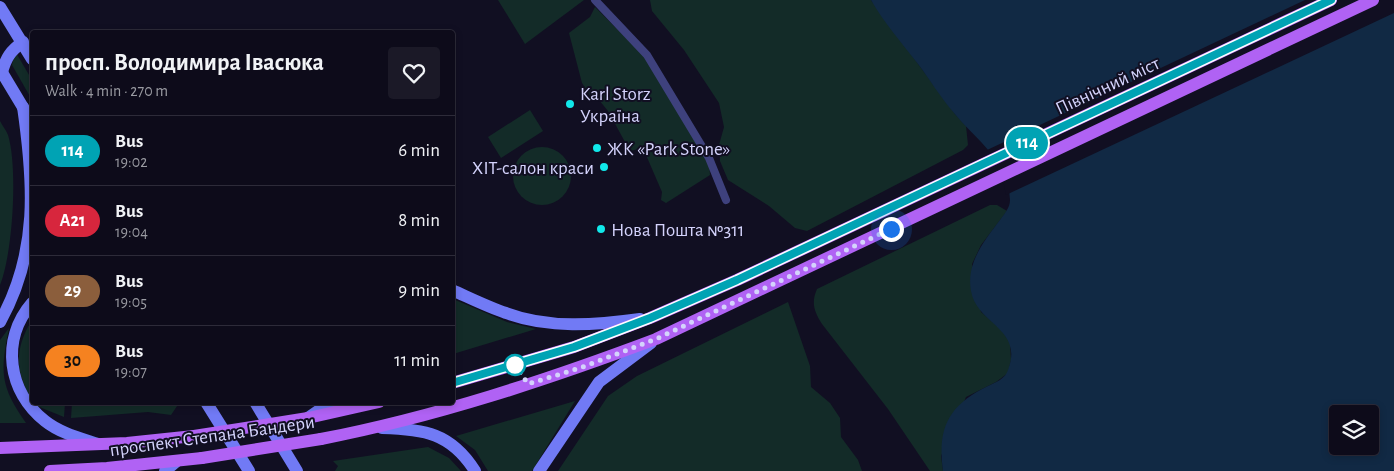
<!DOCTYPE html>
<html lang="en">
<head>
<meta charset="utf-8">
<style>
  :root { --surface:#0d0b1a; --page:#1b1927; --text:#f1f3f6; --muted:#9a9ba2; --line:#2d2b39 }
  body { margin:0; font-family:"Alegreya Sans",sans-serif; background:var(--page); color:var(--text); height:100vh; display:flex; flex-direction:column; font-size:19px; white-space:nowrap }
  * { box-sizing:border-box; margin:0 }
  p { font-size:16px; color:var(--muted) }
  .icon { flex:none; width:28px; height:28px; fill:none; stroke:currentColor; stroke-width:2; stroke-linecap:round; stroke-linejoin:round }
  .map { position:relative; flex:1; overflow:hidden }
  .panel { position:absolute; left:30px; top:30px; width:425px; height:375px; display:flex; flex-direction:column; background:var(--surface); border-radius:5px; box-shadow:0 2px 8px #0003,0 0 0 1px var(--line) }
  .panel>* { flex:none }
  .badge { padding:0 10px; border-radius:16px; font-size:18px; line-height:32px }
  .buttons { position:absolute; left:1329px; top:405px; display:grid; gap:10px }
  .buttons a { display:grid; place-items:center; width:50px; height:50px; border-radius:5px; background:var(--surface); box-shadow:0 2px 8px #0003,0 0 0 1px var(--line); font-size:25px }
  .you { position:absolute; width:25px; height:25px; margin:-12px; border:4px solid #fff; border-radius:50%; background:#1a73e8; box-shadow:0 0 0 8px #1a73e833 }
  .map>.badge { position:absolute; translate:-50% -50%; box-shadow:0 0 0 2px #fff }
  .round { display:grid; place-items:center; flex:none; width:52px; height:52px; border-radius:5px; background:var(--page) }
  .overview { display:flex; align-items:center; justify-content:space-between; height:85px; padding:0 15px }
  h1 { font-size:24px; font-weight:700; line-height:38px }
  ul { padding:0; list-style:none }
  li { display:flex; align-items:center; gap:15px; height:70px; padding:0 15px; border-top:1px solid var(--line) }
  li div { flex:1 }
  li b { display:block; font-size:19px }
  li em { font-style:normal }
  li .badge { min-width:55px; font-weight:700; text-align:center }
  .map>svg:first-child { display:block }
  .green { fill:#132b28 }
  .water { fill:#112944; fill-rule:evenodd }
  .pier { fill:#110f22 }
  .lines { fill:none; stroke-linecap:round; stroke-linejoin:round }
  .pedestrian { stroke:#3e417d; stroke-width:8 }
  .secondary { stroke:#717af5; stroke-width:12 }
  .primary { stroke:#b062f4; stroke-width:12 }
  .primary-bridge { stroke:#b062f4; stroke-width:12 }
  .line-casing { stroke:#fff; stroke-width:11 }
  .line { stroke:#00a3b4; stroke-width:8 }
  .walk { stroke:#d4d3fc; stroke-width:5; stroke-dasharray:0 9 }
  .poi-dot { fill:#11e8ea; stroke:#110f22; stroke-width:2 }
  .stop-dot { fill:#fff; stroke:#00a3b4; stroke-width:2.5 }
  .labels { text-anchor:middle; stroke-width:4; stroke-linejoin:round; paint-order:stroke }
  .street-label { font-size:19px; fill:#d4d3fc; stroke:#110f22 }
  .poi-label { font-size:19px; fill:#d4d3fc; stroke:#110f22; text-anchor:start }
</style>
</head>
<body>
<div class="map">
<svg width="1394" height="471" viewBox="0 0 1394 471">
  <rect width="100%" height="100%" fill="#110f22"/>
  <g class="green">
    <path d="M 498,0 L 584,0 L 525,44 Z"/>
    <path d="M 650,0 L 871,0 L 955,114 L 966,126 L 968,145 L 963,150 L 807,231 L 795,228 L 769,206 L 728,180 L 720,161 L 719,145 L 724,127 L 719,103 L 684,50 L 652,11 Z"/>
    <path d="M 595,7 L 645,57 L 709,161 L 710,175 L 666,203 L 661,200 L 662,192 L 643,148 L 630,151 L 608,111 L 595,95 L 591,97 L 582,83 L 569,33 L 590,17 Z"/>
    <path d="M 15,51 L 32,80 L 32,100 L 12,65 Z"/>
    <path d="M 530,110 L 543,131 L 501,158 L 488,137 Z"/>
    <path d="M 0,121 C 2,125 6,130 8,135 C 18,167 13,253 0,285 Z"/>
    <circle cx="542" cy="176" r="29"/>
    <path d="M 990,205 L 997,205 L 1007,211 L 981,245 L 972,264 L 981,312 L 1001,329 L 1010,342 L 1011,360 L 1008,373 L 996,382 L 966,397 L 941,456 L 943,471 L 930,471 L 888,409 L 822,324 C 814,311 811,303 817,289 Z"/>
    <path d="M 453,299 L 507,322 L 536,329 L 453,354 Z"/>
    <path d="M 788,302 L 810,366 L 811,387 L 830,403 L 840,418 L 841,437 L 858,460 L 862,471 L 558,471 L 608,396 L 637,376 Z"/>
    <path d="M 32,320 L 32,400 C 15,372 14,349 32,320 Z"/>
    <path d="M 9,328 C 0,372 0,386 26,423 L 0,423 L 0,340 Z"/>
    <path d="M 575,401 L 532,471 L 488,471 L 475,450 L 456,436 Z"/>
    <path d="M 34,403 L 65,403 L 64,417 L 37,406 Z"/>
    <path d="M 72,403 L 72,402 L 179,403 L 171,415 L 148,412 L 71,418 Z"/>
    <path d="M 428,447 L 449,458 L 461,471 L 335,471 L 338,466 L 333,461 Z"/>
  </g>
  <path class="water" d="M 871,0 L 1394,0 L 1394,471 L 943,471 C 937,427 949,405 988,386 C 995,383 1006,378 1008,370 C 1024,328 977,325 971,291 C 966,263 984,241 1000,220 C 1004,214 1010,208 1010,200 C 1009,161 976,140 954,113 C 941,98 930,80 918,64 C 902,43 884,23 871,0 ZM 1338,414 L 1370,414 L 1370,446 L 1338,446 Z"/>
  <path class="pier" d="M 1305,0 L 1394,0 L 1394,13 L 1006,195 L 1003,180 L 987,150 Z"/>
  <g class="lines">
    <path class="pedestrian" d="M 595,0 L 647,55 L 709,158 L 726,200"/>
    <g class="secondary">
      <path d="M 0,7 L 32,59"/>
      <path d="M 0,69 L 27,114"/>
      <path d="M 2,72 C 6,58 10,51 23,42"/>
      <path d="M 452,290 C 470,298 488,307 506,313 C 548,329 596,325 640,319"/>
      <path d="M 32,303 C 0,340 8,392 45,421 C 60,433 80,438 98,444"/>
      <path d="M 0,322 C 39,252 34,183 23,107"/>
      <path d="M 206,402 L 249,471"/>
      <path d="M 255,402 L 297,471"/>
      <path d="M 308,418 L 331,402"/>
      <path d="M 382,428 C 424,429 451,433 475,471"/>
      <path d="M 165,471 L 177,461"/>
      <path d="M 539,471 L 599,382 L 651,343"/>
    </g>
    <g class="primary">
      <path d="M 452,383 L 574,347 L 650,318 L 737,280 L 1331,0"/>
      <path d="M 308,418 L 379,402"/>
      <path d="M 321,439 C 435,417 547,380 656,339 L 1373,0"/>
      <path d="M 0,448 L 127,443 L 194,436"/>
      <path d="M 50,471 L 107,468 L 202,458"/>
    </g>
    <g class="primary-bridge">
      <path d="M 194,436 L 308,418"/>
      <path d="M 202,458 L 321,439"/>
    </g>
  </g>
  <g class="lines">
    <g class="line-casing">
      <path id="line" d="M 452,383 L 574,347 L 650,318 L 737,280 L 1331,0"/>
    </g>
    <use href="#line" class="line"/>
    <path class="walk" d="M 515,365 L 528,384 L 580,368 L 656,339 L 891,229"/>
  </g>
  <g class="poi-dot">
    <circle cx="570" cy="104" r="5"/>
    <circle cx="597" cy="148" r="5"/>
    <circle cx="604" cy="167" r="5"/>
    <circle cx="601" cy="229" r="5"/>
  </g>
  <circle class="stop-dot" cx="515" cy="365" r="10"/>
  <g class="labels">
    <g class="street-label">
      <text transform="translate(1107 85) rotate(-25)" y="7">Північний міст</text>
      <text transform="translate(212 435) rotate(-8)" y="7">проспект Степана Бандери</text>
    </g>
    <g class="poi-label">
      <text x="580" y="100">Karl Storz<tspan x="580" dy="22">Україна</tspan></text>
      <text x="607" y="155">ЖК «Park Stone»</text>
      <text x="594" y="174" text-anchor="end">ХІТ-салон краси</text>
      <text x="611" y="236">Нова Пошта №311</text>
    </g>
  </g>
</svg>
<div class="buttons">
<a><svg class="icon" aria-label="layers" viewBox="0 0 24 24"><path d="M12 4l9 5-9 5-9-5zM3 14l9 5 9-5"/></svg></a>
</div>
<div class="you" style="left:891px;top:229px"></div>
<b class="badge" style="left:1027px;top:143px;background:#00a3b4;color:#fff">114</b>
<section class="panel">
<div class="overview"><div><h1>просп. Володимира Івасюка</h1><p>Walk · 4 min · 270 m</p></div><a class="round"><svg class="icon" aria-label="heart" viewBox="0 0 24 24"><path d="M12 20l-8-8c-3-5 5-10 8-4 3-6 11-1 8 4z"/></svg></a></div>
<ul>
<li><span class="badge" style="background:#00a3b4;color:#fff">114</span><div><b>Bus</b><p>19:02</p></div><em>6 min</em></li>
<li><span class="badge" style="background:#d7263d;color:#fff">А21</span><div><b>Bus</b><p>19:04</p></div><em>8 min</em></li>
<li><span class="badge" style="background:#8b5e3c;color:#fff">29</span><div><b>Bus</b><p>19:05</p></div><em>9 min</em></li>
<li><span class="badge" style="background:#f58220;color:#111">30</span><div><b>Bus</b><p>19:07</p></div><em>11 min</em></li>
</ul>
</section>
</div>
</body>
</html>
